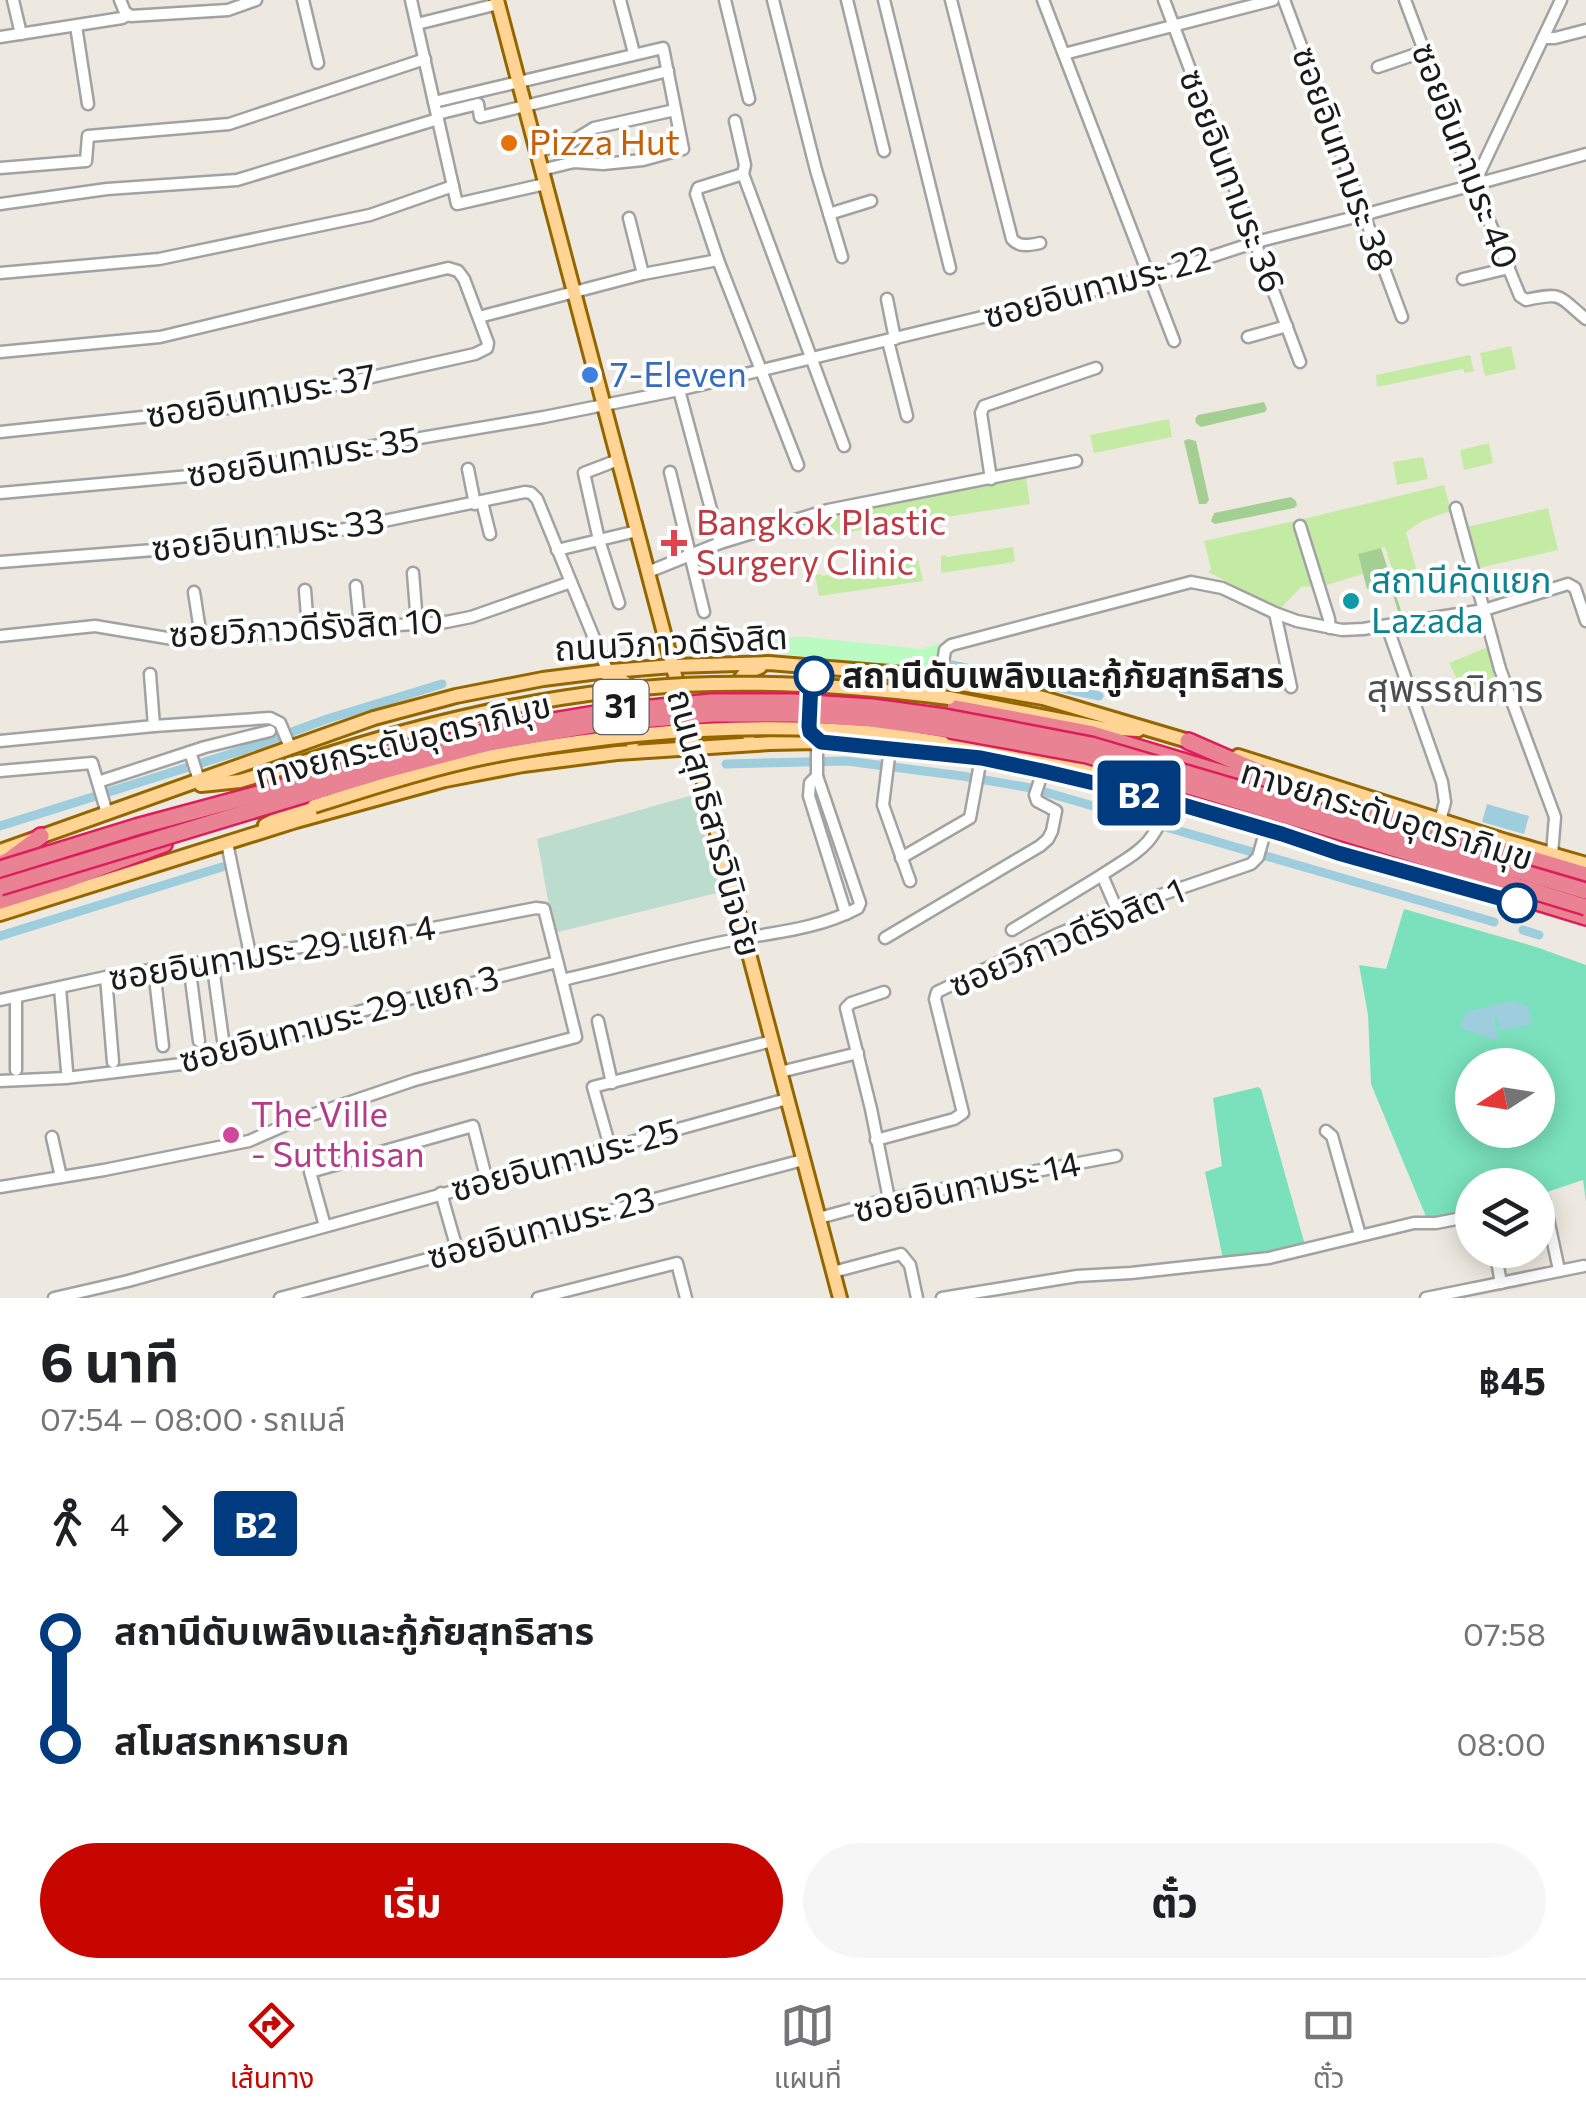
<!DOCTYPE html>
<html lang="th">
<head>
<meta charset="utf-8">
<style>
  :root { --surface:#fff; --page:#f6f6f6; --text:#202124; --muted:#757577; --line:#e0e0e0; --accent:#c70600 }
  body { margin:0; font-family:Commissioner,"Noto Sans Thai",sans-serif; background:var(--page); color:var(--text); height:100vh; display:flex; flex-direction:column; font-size:38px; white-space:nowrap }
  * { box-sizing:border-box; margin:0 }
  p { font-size:32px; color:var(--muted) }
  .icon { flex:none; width:55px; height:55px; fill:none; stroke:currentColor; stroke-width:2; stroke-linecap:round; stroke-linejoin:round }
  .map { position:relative; height:1298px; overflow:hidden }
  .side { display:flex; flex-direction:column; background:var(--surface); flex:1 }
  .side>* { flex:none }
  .badge { padding:0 20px; border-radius:8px; font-size:35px; line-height:65px }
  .needle { width:65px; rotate:258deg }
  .buttons { position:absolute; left:1455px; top:1048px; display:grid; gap:20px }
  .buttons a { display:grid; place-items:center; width:100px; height:100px; border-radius:50%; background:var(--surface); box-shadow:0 5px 25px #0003; font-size:50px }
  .map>.badge { position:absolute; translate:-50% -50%; box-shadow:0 0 0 5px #fff }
  .legs { display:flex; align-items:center; gap:15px; height:110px; padding:0 40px; font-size:32px }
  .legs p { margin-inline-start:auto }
  .summary { display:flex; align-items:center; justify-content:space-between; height:170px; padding:0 40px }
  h1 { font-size:55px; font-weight:700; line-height:75px }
  .button { display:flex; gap:20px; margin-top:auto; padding:20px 40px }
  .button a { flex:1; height:115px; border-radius:60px; background:var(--accent); color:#fff; font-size:40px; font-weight:700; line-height:115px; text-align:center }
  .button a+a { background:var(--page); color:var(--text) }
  ul { padding:0 40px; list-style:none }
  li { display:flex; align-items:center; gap:35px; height:110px; font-size:38px }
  li i { display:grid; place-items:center; width:15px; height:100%; margin:0 12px; background:currentColor }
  li i::after { content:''; width:25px; height:25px; margin:-12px; border:8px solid; border-radius:50%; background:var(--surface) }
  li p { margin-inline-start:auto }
  li:first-child i { background:linear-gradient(#0000 50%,currentColor 0) }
  li:last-child i { background:linear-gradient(currentColor 50%,#0000 0) }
  .tab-bar { display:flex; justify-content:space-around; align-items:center; height:140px; border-top:2px solid var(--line); background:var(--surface); font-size:28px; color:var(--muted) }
  .tab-bar a { display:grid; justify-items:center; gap:5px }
  .tab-bar .selected { color:var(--accent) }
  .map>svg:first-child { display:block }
  .grass { fill:#c4eba3 }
  .forest { fill:#a3cf93 }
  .wetland { fill:#bcdcce }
  .park { fill:#b9fbc0 }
  .pitch { fill:#7ae1bc; fill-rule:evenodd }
  .water { fill:#9ecdde }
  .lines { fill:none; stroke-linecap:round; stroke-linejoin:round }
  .canal { stroke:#9ecdde; stroke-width:9 }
  .minor-casing { stroke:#a2a2a2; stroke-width:15 }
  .major-casing { stroke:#936600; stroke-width:18 }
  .highway-casing { stroke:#dd1c58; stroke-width:20 }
  .minor { stroke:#fff; stroke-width:10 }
  .major { stroke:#ffd494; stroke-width:12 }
  .highway { stroke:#e98393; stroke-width:15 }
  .major-bridge-casing { stroke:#936600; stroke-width:18; stroke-linecap:butt }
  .highway-bridge-casing { stroke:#dd1c58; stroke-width:20; stroke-linecap:butt }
  .major-bridge { stroke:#ffd494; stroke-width:12 }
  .highway-bridge { stroke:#e98393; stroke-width:15 }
  .line-1-casing { stroke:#fff; stroke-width:22 }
  .line-1 { stroke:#003b80; stroke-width:15 }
  .food-dot { fill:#e8710a; stroke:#fff; stroke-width:4 }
  .shop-dot { fill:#3f7fe0; stroke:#fff; stroke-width:4 }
  .health-dot { fill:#e0444e; stroke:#fff; stroke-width:4 }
  .culture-dot { fill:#0f9aa8; stroke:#fff; stroke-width:4 }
  .stop-1-dot { fill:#fff; stroke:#003b80; stroke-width:5 }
  .hotel-dot { fill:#d1479c; stroke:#fff; stroke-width:4 }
  .labels { text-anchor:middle; stroke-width:8; stroke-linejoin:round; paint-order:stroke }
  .shield { fill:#fff; stroke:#5f5f5f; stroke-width:2.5 }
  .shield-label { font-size:32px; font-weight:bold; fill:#1b1b1b }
  .food-label { font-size:35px; fill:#c56008; stroke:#fff; text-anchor:start }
  .street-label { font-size:35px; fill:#1b1b1b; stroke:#fff }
  .shop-label { font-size:35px; fill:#366cbe; stroke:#fff; text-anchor:start }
  .health-label { font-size:35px; fill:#be3a42; stroke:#fff; text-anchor:start }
  .culture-label { font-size:35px; fill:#0d838f; stroke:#fff; text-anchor:start }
  .stop-label { font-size:35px; font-weight:bold; fill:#1b1b1b; stroke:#fff; text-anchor:start }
  .hotel-label { font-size:35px; fill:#b23c85; stroke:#fff; text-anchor:start }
  .neighbourhood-label { font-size:38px; fill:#4e4e4e; stroke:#fff }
</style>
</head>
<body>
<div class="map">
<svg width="1586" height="1298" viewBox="0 0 1586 1298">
  <rect width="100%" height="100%" fill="#eee9e0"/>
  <g class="grass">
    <path d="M 1511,346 L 1516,369 L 1485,376 L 1480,353 Z"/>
    <path d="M 1470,355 L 1474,371 L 1465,373 L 1463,369 L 1377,387 L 1376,375 Z"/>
    <path d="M 1169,419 L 1172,437 L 1094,453 L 1090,435 Z"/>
    <path d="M 1489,443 L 1493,463 L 1464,470 L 1460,450 Z"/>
    <path d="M 1423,457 L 1428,479 L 1397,485 L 1393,462 Z"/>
    <path d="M 1026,478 L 1030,504 L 817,537 L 809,533 L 806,521 L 832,513 Z"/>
    <path d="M 1444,485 L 1451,511 L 1422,521 L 1406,532 L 1417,572 L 1395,578 L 1385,547 L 1358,554 L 1363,574 L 1323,586 L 1303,519 Z"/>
    <path d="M 1548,508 L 1558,550 L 1479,568 L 1467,527 Z"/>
    <path d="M 1295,521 L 1317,586 L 1301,587 L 1280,609 L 1208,572 L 1211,569 L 1204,541 Z"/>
    <path d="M 1013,547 L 1015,562 L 941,573 L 941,556 L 946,555 L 947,557 Z"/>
    <path d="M 918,559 L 923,581 L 819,596 L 815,575 L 821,574 L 822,576 L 916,561 Z"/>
    <path d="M 1488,647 L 1501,682 L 1497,688 L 1453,704 L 1446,686 L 1458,681 L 1449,663 Z"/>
  </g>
  <g class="forest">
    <path d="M 1264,402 L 1267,409 L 1265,412 L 1201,427 L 1196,423 L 1195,419 L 1198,415 Z"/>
    <path d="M 1188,439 L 1196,441 L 1209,500 L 1206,504 L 1199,504 L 1184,441 Z"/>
    <path d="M 1291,497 L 1296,501 L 1297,505 L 1294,508 L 1215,524 L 1211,521 L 1214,513 Z"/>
    <path d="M 1381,548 L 1403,617 L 1400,618 L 1390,585 L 1367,589 L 1358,554 Z"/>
  </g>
  <path class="wetland" d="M 693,795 L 721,892 L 554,933 L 537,839 Z"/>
  <path class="park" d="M 766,637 L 807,637 L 921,649 L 941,643 L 934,673 L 762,651 Z"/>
  <g class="pitch">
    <path d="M 1404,909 L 1536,947 L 1586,965 L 1586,1202 L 1583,1180 L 1538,1195 L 1538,1185 L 1472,1185 L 1472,1211 L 1427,1219 L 1371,1084 L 1368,1015 L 1359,965 L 1386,969 ZM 1472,1065 L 1538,1065 L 1538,1130 L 1472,1130 Z"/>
    <path d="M 1258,1087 L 1261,1089 L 1305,1245 L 1259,1255 L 1223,1259 L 1205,1172 L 1222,1166 L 1213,1098 Z"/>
  </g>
  <g class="water">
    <path d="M 1487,804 L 1529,816 L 1524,834 L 1482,822 Z"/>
    <path d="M 1512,1001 L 1528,1006 L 1532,1024 L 1501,1031 L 1497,1016 L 1494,1017 L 1498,1039 L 1491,1040 L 1479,1034 L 1462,1029 C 1461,1020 1463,1017 1469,1011 Z"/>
  </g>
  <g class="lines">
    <g class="canal">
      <path d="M 947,664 L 1099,696"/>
      <path d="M 726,764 L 847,761 L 962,776 L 1031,788 L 1494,922"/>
      <path d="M 0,826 L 243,750 L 327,719 L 442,684"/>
      <path d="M 1523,930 L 1539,935"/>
      <path d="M 0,936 L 222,867"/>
    </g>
    <g class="minor-casing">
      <g id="minor">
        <path d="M 13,0 L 21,34"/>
        <path d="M 120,0 L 125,12 L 131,16 L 228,10 L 256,0"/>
        <path d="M 303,0 L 318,63"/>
        <path d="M 411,0 L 457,204 L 545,184"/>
        <path d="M 620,0 L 634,53"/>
        <path d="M 725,0 L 749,99"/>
        <path d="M 773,0 L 816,170 L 842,257"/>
        <path d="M 847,0 L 884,151"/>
        <path d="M 884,0 L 950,268"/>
        <path d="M 951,0 L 1012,239 C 1020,248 1030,245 1040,243"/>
        <path d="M 1043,0 L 1174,341"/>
        <path d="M 1164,0 L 1300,362"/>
        <path d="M 1284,0 L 1402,317"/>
        <path d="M 1405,0 L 1474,184 L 1520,296 L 1526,300 C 1563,292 1557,295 1586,319"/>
        <path d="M 417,24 L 498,4"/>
        <path d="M 76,26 L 88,104"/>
        <path d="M 0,37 L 122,18 L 128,15"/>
        <path d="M 1543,38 L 1555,38 L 1586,30"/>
        <path d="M 1064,54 L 1273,0"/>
        <path d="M 1378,67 L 1425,51"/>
        <path d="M 434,102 L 663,48 L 683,149 L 643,160 L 603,164 L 574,162 L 541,170"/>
        <path d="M 437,114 L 478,104 L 480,117 L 668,71"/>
        <path d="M 735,121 L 745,165 L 743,174 L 844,446"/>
        <path d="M 537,151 L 568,144 L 594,128 L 675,110"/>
        <path d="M 0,168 L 86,161 L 88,136 L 229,124 L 425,59"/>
        <path d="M 743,174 L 698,188 L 696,194 L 718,260 L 798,465"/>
        <path d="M 1474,184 L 1561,0"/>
        <path d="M 0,204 L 107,189 L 237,180 L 438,119"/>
        <path d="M 829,214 L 871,201"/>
        <path d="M 629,218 L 643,274"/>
        <path d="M 0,273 L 159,259 L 370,215 L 453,186"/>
        <path d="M 1463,279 L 1509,268"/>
        <path d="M 887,299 L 895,339"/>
        <path d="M 479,317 L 643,274 L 718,260"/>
        <path d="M 1248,337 L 1287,326"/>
        <path d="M 888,341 L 907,416"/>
        <path d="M 0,352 L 160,337 L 448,268 L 458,271 L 464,279 L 488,343 L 487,348 L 475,354 L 237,407 L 0,432"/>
        <path d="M 679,390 L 720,543"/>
        <path d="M 618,460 L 584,473 L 599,540 L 619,603"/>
        <path d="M 468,469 L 475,504"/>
        <path d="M 670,472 L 704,612"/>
        <path d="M 991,479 L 981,413 L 984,406 L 1096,368"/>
        <path d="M 0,493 L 201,475 L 544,417 L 679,390 L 1149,277 L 1256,242 L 1363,215 L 1586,154"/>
        <path d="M 482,502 L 490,534"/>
        <path d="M 1456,508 L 1500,669 L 1555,817 L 1552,854"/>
        <path d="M 1300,526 L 1329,619 L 1330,628"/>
        <path d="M 557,550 L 637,531"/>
        <path d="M 0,562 L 296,539 L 525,492 L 531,493 L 537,499 L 571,582"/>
        <path d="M 648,572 L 720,543 L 828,510 L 1076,461"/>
        <path d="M 413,573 L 417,623"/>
        <path d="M 356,586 L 360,626"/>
        <path d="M 305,590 L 308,629"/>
        <path d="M 194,592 L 201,637"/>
        <path d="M 1275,613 L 1291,687"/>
        <path d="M 1387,626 L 1442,782 L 1445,802 L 1440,821"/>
        <path d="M 0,636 L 95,626 L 173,639 L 446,622 L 471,617 L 571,582 L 608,672"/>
        <path d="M 150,674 L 154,726"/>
        <path d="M 940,682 L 945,650 L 951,645 L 1191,582 L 1222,588 L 1275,613 L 1297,621 L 1342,630 L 1363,629 L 1484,610 L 1568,584 L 1575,588 L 1586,621"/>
        <path d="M 0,741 L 154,726 L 270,718 L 280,723 L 290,747"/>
        <path d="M 890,748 L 883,805 L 910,881"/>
        <path d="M 190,752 L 199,780"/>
        <path d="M 0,771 L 92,763 L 107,813"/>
        <path d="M 817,776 L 810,783 L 809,796 L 846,914"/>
        <path d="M 98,782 L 205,747 L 270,731"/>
        <path d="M 227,843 L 250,954"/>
        <path d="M 901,858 L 970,818 L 981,758"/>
        <path d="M 1117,910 L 1102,875 C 1141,849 1152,848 1169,801"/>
        <path d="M 1012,930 L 1102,875"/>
        <path d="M 885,938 L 1040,846 L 1048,839 L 1052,831 L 1056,811 L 1037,801 L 1035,795 L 1043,771"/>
        <path d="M 212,960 L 223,1040"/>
        <path d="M 189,964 L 199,1041"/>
        <path d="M 154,970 L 163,1046"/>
        <path d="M 106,977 L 113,1062"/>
        <path d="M 60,988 L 67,1071"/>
        <path d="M 884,992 L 851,1003 L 846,1008 L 871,1109 L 889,1199"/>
        <path d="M 16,997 L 16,1070"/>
        <path d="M 0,1000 L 106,977 L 273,951 L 428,929 L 536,908 L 544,909 L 562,980 C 620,967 679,950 738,939 C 779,932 820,928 858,908 L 860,903 L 817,776 L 817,742"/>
        <path d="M 598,1021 L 612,1083"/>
        <path d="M 780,1072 L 858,1053"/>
        <path d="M 0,1081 L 66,1078 L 190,1063 L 222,1056 L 361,1011 L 557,962"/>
        <path d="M 1326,1131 L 1332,1136 L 1360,1235"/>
        <path d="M 52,1137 L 61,1177"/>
        <path d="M 876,1140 L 954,1119 L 963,1113 L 935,999 L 937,992 L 1056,935 L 1117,910 L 1251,864 L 1258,857 L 1266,829"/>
        <path d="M 610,1147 L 593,1087 L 772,1041"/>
        <path d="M 0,1187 L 104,1170 L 249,1141 L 297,1120 L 415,1080 L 576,1037 L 562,980"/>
        <path d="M 441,1193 L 457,1249"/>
        <path d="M 1544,1200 L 1559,1270"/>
        <path d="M 819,1218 L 889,1199 L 1116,1156"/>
        <path d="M 325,1226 L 310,1172 L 473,1126 L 487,1181"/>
        <path d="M 1495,1250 L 1501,1283"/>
        <path d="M 833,1272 L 901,1254 L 910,1265 L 917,1298"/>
        <path d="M 54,1298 L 128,1281 L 787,1099"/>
        <path d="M 280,1298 L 803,1160"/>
        <path d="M 538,1298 L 677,1263 L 686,1298"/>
        <path d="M 942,1298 L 1077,1276 L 1131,1273 L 1269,1258 L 1414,1223 L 1436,1223 L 1472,1216"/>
        <path d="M 1426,1298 L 1584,1266"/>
      </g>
    </g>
    <g class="major-casing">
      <g id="major">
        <path d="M 497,0 L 685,713"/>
        <path d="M 606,674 C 611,676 617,677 621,680 C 642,692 650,726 632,742"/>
        <path d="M 949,698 L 1101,728 L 1138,730"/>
        <path d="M 749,735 L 738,723 L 736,685 L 744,674 L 760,667"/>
        <path d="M 693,742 L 840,1298"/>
        <path d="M 943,743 L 1090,770 L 1130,781 L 1146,790"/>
        <path d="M 1238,756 L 1506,841 L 1586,864"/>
        <path d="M 201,785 L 240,781 L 301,763"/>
        <path d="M 265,825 L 282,816 L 314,806"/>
        <path d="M 0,851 L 374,718 L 456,696 L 543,679 L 599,672 L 673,666 L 769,663 L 902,674 L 1043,698 L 1195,743"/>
        <path d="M 0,914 L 296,821 L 445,780 L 523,765 L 617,753 L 770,743 L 817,742 L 981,758 L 1043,771 L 1166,800 L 1282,834 L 1338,853 L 1483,893"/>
      </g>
    </g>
    <g class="highway-casing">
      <g id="highway">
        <path d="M 945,706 L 1089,733 L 1236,777 L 1304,791 L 1586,875"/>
        <path d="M 1188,741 L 1271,777"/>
        <path d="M 1333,836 L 1377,853 L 1586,917"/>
        <path d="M 1338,853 L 1368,853"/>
        <path d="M 0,864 L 9,860 L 41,836"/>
        <path d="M 0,901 L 67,880 L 164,844"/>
      </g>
    </g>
    <use href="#minor" class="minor"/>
    <use href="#major" class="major"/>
    <use href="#highway" class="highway"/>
    <g class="major-bridge-casing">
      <g id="major-bridge">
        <path d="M 301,763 C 433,719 573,687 713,684 C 792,682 870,688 949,698"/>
        <path d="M 314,806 C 374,787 435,767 497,755 C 620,732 743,722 868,732 C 893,734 918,739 943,743"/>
      </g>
    </g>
    <g class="highway-bridge-casing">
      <g id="highway-bridge">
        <path d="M 0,869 L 136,827 L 487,732 L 601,713 L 711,702 L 793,702 L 872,707 L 945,717 L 1091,745 L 1586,891"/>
        <path d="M 0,887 L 379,772 L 489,743 L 604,723 L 713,714 L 794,714 L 871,719 L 944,729 L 1087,755 L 1586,907"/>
      </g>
    </g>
    <use href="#major-bridge" class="major-bridge"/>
    <use href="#highway-bridge" class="highway-bridge"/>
  </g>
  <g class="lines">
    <g class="line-1-casing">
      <path id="line-1" d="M 814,676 L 811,682 L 809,726 L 810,732 L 821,742 L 981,758 L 1043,771 L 1166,800 L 1282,834 L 1338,853 L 1517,903"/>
    </g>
    <use href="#line-1" class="line-1"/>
  </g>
  <circle class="food-dot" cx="509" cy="143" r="10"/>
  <circle class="shop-dot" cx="590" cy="375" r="10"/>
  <path class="health-dot" d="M669 528h10v10h10v10h-10v10h-10v-10h-10v-10h10z"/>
  <circle class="culture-dot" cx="1351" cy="601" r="10"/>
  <g class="stop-1-dot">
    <circle cx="814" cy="676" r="18"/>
    <circle cx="1517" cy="903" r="18"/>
  </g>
  <circle class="hotel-dot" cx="231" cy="1135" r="10"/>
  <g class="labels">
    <rect class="shield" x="593.5" y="680" width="55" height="54" rx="8"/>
    <g class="shield-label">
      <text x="621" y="718">31</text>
    </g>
    <g class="food-label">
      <text x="529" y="155">Pizza Hut</text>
    </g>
    <g class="street-label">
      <text transform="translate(1465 156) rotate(69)" y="12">ซอยอินทามระ 40</text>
      <text transform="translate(1343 159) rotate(70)" y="12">ซอยอินทามระ 38</text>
      <text transform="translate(1232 181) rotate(69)" y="12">ซอยอินทามระ 36</text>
      <text transform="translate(1097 287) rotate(-15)" y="12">ซอยอินทามระ 22</text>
      <text transform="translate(261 396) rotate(-10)" y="12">ซอยอินทามระ 37</text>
      <text transform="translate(303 457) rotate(-9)" y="12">ซอยอินทามระ 35</text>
      <text transform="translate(268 535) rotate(-7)" y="12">ซอยอินทามระ 33</text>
      <text transform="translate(306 628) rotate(-3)" y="12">ซอยวิภาวดีรังสิต 10</text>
      <text transform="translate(671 643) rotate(-3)" y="12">ถนนวิภาวดีรังสิต</text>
      <text transform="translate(403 741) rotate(-14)" y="12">ทางยกระดับอุตราภิมุข</text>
      <text transform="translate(1387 815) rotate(17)" y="12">ทางยกระดับอุตราภิมุข</text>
      <text transform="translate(714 823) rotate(75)" y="12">ถนนสุทธิสารวินิจฉัย</text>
      <text transform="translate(1067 938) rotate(-23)" y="12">ซอยวิภาวดีรังสิต 1</text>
      <text transform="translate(272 953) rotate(-9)" y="12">ซอยอินทามระ 29 แยก 4</text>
      <text transform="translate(339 1019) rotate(-15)" y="12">ซอยอินทามระ 29 แยก 3</text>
      <text transform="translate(565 1160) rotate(-15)" y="12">ซอยอินทามระ 25</text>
      <text transform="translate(967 1187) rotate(-12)" y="12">ซอยอินทามระ 14</text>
      <text transform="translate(541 1228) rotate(-15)" y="12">ซอยอินทามระ 23</text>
    </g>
    <g class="shop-label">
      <text x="610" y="387">7-Eleven</text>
    </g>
    <g class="health-label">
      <text x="696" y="535">Bangkok Plastic<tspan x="696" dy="40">Surgery Clinic</tspan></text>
    </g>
    <g class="culture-label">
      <text x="1371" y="593">สถานีคัดแยก<tspan x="1371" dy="40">Lazada</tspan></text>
    </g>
    <g class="stop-label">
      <text x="842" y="688">สถานีดับเพลิงและกู้ภัยสุทธิสาร</text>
    </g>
    <g class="hotel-label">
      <text x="251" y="1127">The Ville<tspan x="251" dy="40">- Sutthisan</tspan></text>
    </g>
    <g class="neighbourhood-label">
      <text x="1455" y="702">สุพรรณิการ</text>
    </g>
  </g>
</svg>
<div class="buttons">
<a><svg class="needle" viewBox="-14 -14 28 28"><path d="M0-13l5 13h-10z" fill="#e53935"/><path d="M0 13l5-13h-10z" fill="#757577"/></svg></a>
<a><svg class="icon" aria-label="layers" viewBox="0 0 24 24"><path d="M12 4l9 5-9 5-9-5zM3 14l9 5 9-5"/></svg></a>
</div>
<b class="badge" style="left:1139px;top:793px;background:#003b80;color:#fff">B2</b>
</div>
<section class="side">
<div class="summary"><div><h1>6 นาที</h1><p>07:54 – 08:00 · รถเมล์</p></div><b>฿45</b></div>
<div class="legs"><svg class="icon" aria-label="walk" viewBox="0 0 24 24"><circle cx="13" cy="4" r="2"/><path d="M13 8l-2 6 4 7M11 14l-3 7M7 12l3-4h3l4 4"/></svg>4<svg class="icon" aria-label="forward" viewBox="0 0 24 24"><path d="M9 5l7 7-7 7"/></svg><b class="badge" style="background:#003b80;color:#fff">B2</b></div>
<ul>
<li><i style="color:#003b80"></i><b>สถานีดับเพลิงและกู้ภัยสุทธิสาร</b><p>07:58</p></li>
<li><i style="color:#003b80"></i><b>สโมสรทหารบก</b><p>08:00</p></li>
</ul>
<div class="button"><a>เริ่ม</a><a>ตั๋ว</a></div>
</section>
<nav class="tab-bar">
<a class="selected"><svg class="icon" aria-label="directions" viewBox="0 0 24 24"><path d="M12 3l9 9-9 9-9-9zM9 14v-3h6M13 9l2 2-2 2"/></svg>เส้นทาง</a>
<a><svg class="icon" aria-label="map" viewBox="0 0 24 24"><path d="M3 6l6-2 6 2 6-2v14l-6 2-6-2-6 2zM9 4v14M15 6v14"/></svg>แผนที่</a>
<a><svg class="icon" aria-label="tickets" viewBox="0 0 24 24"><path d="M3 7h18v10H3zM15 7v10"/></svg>ตั๋ว</a>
</nav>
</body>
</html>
